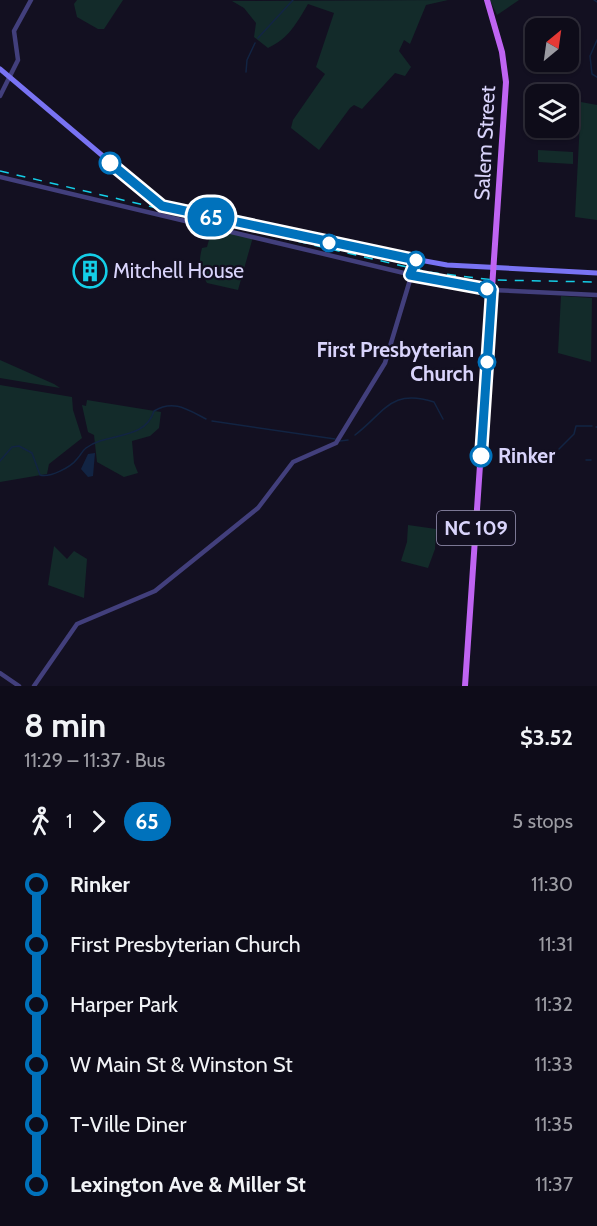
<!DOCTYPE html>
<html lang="en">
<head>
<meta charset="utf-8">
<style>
  :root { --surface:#0e0c19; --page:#171522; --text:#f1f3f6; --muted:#9b9ba2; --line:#2e2c38 }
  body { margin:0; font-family:Cabin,sans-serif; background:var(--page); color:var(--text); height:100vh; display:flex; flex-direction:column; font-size:22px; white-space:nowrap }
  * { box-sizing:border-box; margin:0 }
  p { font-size:20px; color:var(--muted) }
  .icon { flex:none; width:33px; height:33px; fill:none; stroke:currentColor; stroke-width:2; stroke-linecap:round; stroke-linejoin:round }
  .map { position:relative; height:686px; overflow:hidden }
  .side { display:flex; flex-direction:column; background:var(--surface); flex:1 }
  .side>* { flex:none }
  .badge { padding:0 12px; border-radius:20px; font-size:21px; line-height:39px }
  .needle { width:39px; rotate:29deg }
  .fabs { position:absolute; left:525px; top:18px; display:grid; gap:12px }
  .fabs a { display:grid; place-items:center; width:54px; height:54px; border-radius:12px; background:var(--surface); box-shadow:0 2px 4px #0004,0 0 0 2px var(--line); font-size:30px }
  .map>.badge { position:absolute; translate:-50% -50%; box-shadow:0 0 0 3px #fff }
  .legs { display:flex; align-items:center; gap:9px; height:66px; padding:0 24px; font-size:20px }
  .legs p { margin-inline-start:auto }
  .summary { display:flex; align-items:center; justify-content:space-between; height:102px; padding:0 24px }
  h1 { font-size:33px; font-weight:700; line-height:45px }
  ul { padding:0 24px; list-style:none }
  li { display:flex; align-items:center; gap:21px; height:60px; font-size:22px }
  li i { display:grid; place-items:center; width:9px; height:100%; margin:0 8px; background:currentColor }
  li i::after { content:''; width:15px; height:15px; margin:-8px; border:4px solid; border-radius:50%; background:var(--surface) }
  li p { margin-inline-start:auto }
  li:first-child i { background:linear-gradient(#0000 50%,currentColor 0) }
  li:last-child i { background:linear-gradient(currentColor 50%,#0000 0) }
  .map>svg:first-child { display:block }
  .green { fill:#132b2a }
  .water { fill:#122443 }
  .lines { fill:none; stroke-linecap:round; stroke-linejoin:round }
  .stream { stroke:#122443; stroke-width:1.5 }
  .tertiary { stroke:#423f7c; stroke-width:4.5 }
  .secondary { stroke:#7973f3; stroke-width:5 }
  .primary { stroke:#bf64f2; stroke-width:6 }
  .rail { stroke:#14cee7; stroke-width:1.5; stroke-dasharray:9 8; stroke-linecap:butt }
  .line-1-casing { stroke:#fff; stroke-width:14 }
  .line-1 { stroke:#0072bc; stroke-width:9 }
  .stop-1-dot { fill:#fff; stroke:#0072bc; stroke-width:3 }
  .labels { text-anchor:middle; stroke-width:4.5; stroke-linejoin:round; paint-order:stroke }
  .shield { fill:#131021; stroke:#9e99ba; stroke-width:1.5 }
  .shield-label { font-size:20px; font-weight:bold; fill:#d9d4fb }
  .street-label { font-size:21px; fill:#d9d4fb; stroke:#131021 }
  .poi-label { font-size:21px; fill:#d9d4fb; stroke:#131021; text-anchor:start }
  .stop-label { font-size:21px; font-weight:bold; fill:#d9d4fb; stroke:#131021; text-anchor:end }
</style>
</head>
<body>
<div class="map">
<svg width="597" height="686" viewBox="0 0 597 686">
  <rect width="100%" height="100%" fill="#131021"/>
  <g class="green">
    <path d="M 77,0 L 123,0 L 104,29 L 98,29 L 77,17 L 74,4 Z"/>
    <path d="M 448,0 L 426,5 L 410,44 L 404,40 L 399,51 L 411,67 L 405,76 L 395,73 L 362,109 L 354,105 L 350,108 L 319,150 L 291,128 L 293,120 L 325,74 L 316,67 L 334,13 L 308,4 C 296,24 289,38 268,48 L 254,37 L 256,23 L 244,8 L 232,1 Z"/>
    <path d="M 490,0 L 519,0 L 497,15 Z"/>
    <path d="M 581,102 L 597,105 L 597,220 L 575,217 Z"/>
    <path d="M 538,150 L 573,152 L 573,164 L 538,162 Z"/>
    <path d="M 212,229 L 253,237 L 238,290 L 207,283 C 200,270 198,263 202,248 L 207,247 Z"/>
    <path d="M 561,296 L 592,298 L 591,362 L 558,353 Z"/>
    <path d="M 0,360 L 54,384 L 60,388 L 0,378 Z"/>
    <path d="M 0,385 L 72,397 L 73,410 L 82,438 L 49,464 L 47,474 L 0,482 Z"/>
    <path d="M 87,400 L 161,412 L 159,428 L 150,436 L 132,441 L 134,463 L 138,473 L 124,477 L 97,462 L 94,435 L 88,432 L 82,405 L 86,406 Z"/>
    <path d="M 408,525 L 436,529 L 435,549 L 428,568 L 401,561 L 407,542 Z"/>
    <path d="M 54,546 L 67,559 L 74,551 L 87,559 L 84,598 L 48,585 Z"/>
  </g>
  <path class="water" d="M 95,453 L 93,476 L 88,477 L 81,469 L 88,454 Z"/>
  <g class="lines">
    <g class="stream">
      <path d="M 594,0 L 597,2"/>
      <path d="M 258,38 L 293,0"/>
      <path d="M 246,72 L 247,60 L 255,43"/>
      <path d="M 597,77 L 592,74 L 590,56 L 597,40"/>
      <path d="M 212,421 L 335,439"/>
      <path d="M 596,427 L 597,427"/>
      <path d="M 355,435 C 385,412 391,388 434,402 L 443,419"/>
      <path d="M 340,441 L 348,440"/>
      <path d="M 559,449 L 574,434 L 576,426 L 592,426"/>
      <path d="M 586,460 L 591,460"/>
      <path d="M 0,461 L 12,447 L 19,446 L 32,453 L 40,475 C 50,478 71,467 77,459 C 81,455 82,451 86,448 C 107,432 145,441 154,411 C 174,399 188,410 206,419"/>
    </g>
    <g class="tertiary">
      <path d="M 0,96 L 18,60 L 14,31 L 31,0"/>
      <path d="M 0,177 L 425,278 L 492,290 L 597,295"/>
      <path d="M 0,673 L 19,686"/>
      <path d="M 34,686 L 77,624 L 155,591 L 258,508 L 293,462 L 336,443 L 385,363 L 416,260"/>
    </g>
    <path class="secondary" d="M 0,69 L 162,206 L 343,246 L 447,265 L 597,273"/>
    <path class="primary" d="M 465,686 L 506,82 L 502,52 L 487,0"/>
    <path class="rail" d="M 0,171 L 428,272 L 493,280 L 597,282"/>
  </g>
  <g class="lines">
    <g class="line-1-casing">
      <path id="line-1" d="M 110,163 L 162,206 L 416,260 L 410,275 L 492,290 L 481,456"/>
    </g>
    <use href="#line-1" class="line-1"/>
  </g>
  <defs>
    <g id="building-ring" transform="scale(1.725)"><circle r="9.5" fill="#131021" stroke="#14cee7" stroke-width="1.5"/><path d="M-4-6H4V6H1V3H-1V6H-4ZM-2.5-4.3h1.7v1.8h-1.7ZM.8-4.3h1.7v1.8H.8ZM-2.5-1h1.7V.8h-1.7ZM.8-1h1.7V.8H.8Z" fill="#14cee7"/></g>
  </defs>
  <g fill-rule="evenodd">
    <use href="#building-ring" x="90" y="271"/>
  </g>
  <g class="stop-1-dot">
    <circle cx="110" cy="163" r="10"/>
    <circle cx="329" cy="243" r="8"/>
    <circle cx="416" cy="260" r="8"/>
    <circle cx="487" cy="289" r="8"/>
    <circle cx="487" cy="362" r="8"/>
    <circle cx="481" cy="456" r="10"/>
  </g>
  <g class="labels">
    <rect class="shield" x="437" y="511" width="78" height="34" rx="4.5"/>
    <g class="shield-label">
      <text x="476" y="535">NC 109</text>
    </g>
    <g class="street-label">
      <text transform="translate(485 143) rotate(-87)" y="7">Salem Street</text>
    </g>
    <g class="poi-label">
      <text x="113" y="278">Mitchell House</text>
    </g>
    <g class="stop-label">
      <text x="474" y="357">First Presbyterian<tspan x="474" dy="24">Church</tspan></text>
      <text x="498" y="463" text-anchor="start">Rinker</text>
    </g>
  </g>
</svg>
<div class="fabs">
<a><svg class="needle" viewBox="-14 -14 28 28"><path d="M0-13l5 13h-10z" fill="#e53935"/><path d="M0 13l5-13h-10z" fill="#9b9ba2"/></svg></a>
<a><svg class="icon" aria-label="layers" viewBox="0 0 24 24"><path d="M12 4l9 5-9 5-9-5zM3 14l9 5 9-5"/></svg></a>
</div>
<b class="badge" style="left:211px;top:217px;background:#0072bc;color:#fff">65</b>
</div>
<section class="side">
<div class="summary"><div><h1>8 min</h1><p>11:29 – 11:37 · Bus</p></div><b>$3.52</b></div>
<div class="legs"><svg class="icon" aria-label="walk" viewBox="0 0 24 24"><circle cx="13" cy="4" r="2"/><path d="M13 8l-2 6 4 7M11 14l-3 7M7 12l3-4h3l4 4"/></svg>1<svg class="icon" aria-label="forward" viewBox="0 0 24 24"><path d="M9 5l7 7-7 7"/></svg><b class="badge" style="background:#0072bc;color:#fff">65</b><p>5 stops</p></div>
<ul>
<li><i style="color:#0072bc"></i><b>Rinker</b><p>11:30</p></li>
<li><i style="color:#0072bc"></i><span>First Presbyterian Church</span><p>11:31</p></li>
<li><i style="color:#0072bc"></i><span>Harper Park</span><p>11:32</p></li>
<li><i style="color:#0072bc"></i><span>W Main St &amp; Winston St</span><p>11:33</p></li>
<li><i style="color:#0072bc"></i><span>T-Ville Diner</span><p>11:35</p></li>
<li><i style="color:#0072bc"></i><b>Lexington Ave &amp; Miller St</b><p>11:37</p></li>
</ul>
</section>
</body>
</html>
